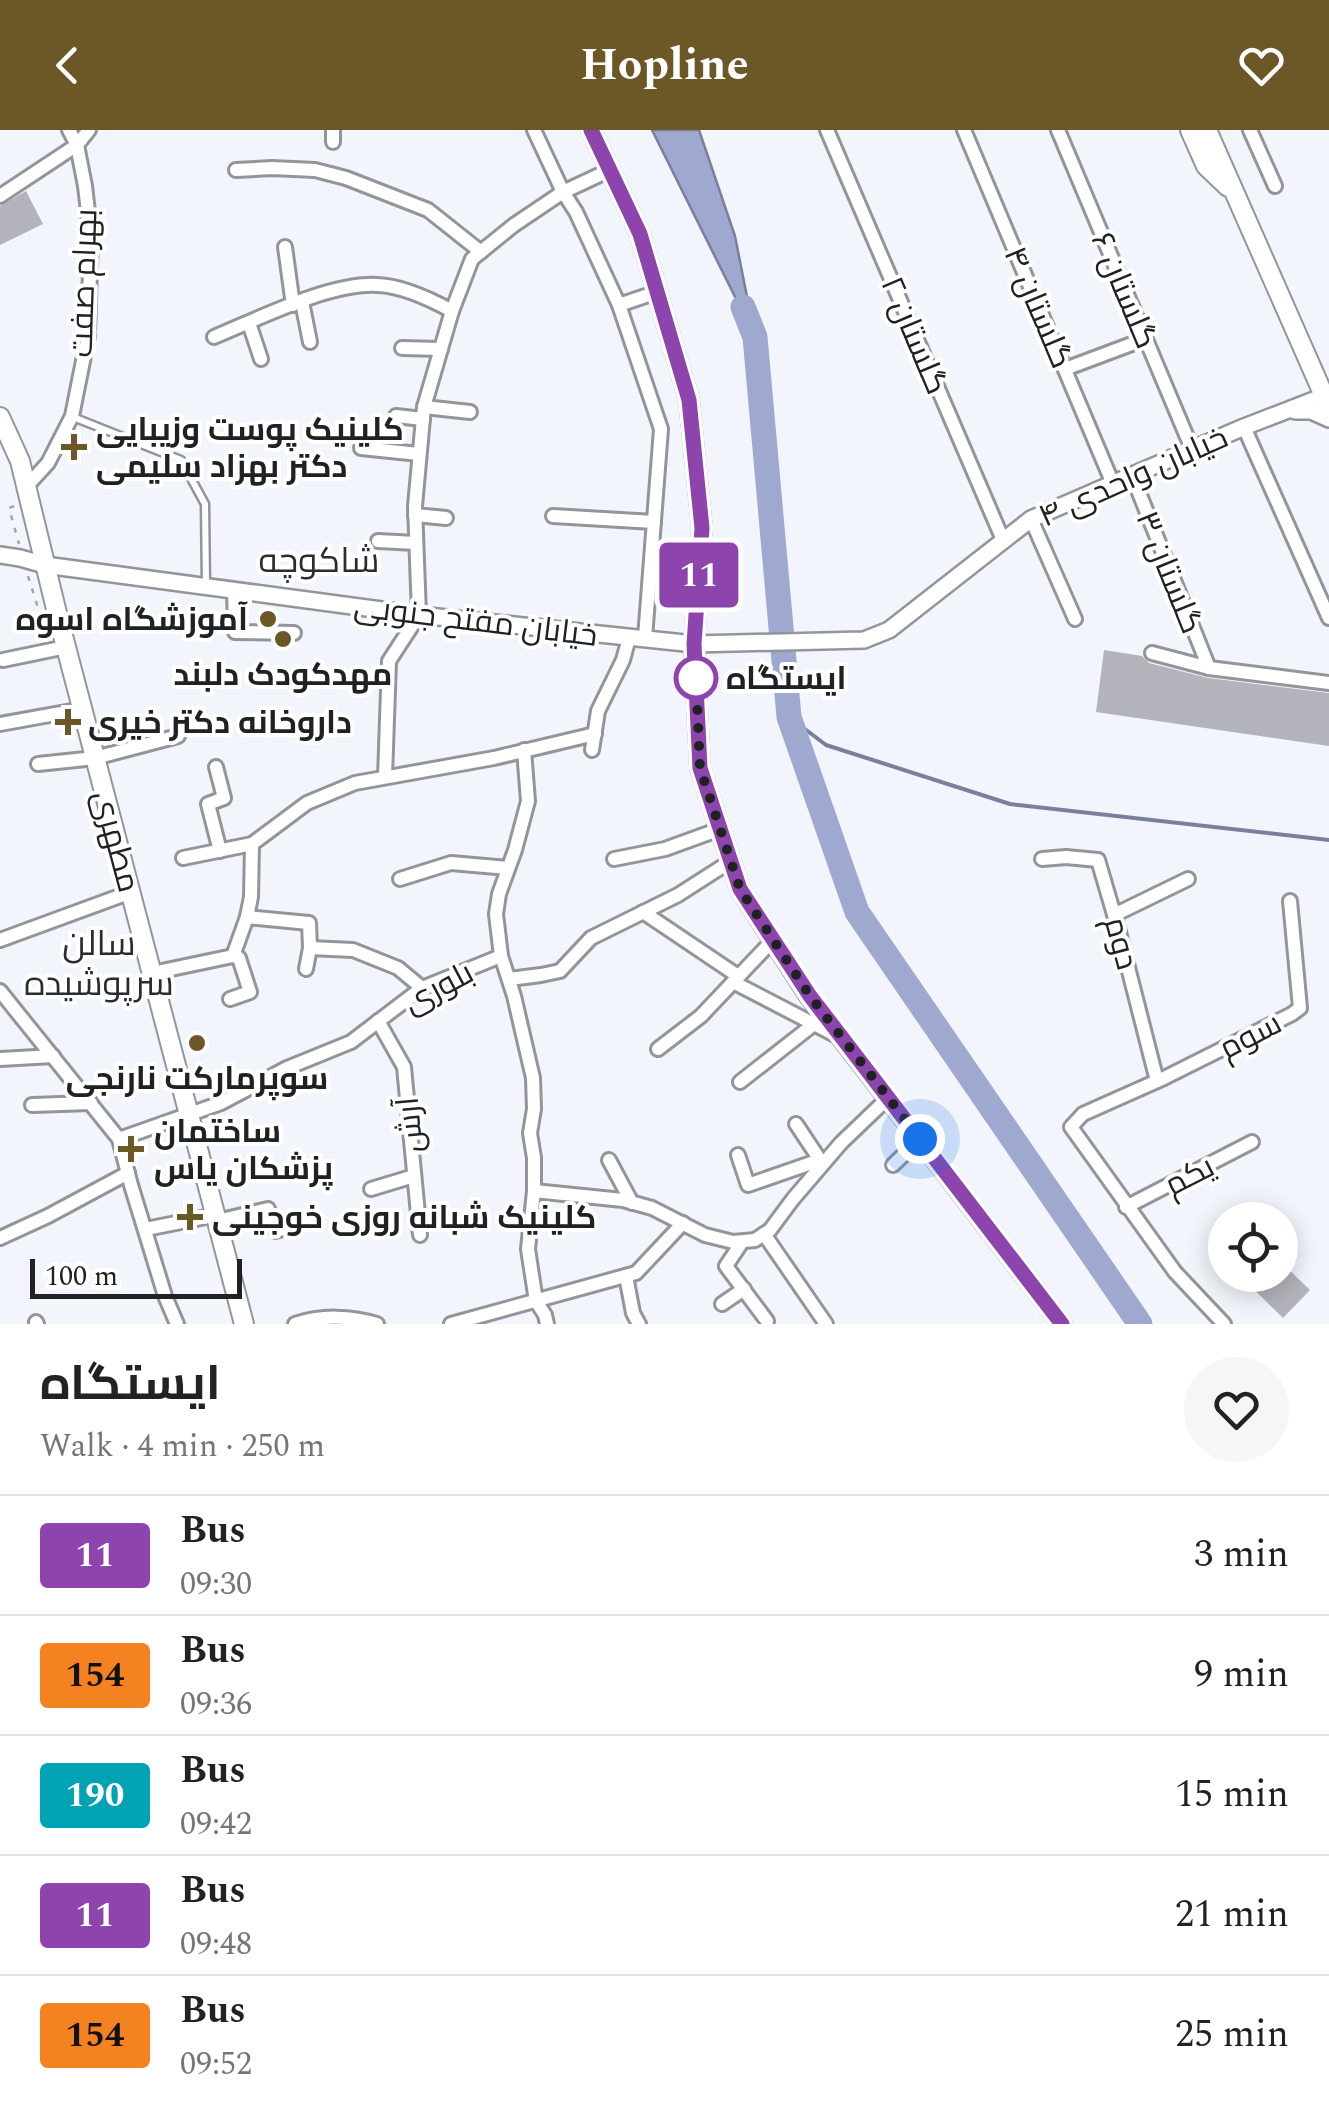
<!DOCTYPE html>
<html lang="en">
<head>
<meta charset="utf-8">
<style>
  :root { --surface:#fff; --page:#f6f6f6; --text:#222; --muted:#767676; --line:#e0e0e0; --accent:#6c5726 }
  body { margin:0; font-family:Spectral,Cairo,serif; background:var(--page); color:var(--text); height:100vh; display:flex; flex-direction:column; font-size:38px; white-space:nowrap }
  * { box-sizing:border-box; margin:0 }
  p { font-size:32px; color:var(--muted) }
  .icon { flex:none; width:55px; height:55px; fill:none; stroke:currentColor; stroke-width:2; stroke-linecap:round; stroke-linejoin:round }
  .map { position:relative; height:1194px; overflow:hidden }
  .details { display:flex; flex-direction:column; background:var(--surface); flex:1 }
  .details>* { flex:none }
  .badge { padding:0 20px; border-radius:8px; font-size:35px; line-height:65px }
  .controls { position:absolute; left:1208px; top:1072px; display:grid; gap:20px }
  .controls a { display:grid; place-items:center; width:90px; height:90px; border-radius:50%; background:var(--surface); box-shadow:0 5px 25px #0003; font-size:50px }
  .scale { position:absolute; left:30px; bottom:25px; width:212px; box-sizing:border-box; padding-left:10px; border:5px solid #202123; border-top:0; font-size:28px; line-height:35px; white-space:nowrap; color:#202123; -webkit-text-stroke:8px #fff; paint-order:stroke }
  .you { position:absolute; width:50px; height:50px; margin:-25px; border:8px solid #fff; border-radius:50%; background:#1a73e8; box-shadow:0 0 0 15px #1a73e833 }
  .map>.badge { position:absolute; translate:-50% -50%; box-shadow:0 0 0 5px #fff }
  .round { display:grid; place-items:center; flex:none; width:105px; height:105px; border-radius:52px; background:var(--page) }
  .headline { display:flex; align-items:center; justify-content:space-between; height:170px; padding:0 40px }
  h1 { font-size:48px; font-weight:700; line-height:75px }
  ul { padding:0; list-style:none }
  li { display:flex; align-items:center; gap:30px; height:120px; padding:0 40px; border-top:2px solid var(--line) }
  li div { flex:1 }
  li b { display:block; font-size:38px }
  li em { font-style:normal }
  li .badge { min-width:110px; font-weight:700; text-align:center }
  header { display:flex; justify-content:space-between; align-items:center; height:130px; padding:0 40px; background:var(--accent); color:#fff; font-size:45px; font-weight:700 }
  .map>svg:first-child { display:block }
  .water { fill:#9fa8ce; stroke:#79809b; stroke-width:2.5 }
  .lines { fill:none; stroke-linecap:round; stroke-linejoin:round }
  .stream { stroke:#79809b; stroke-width:4 }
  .river { stroke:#9fa8ce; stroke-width:25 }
  .building { fill:#b3b4bb }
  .service-casing { stroke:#93959b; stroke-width:11 }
  .minor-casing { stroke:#93959b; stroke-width:18 }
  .tertiary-casing { stroke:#93959b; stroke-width:20 }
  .secondary-casing { stroke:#93959b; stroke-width:22 }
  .path { stroke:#a4a6ab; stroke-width:2.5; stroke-dasharray:5 8; stroke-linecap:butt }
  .service { stroke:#fff; stroke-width:6 }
  .minor { stroke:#fff; stroke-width:12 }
  .tertiary { stroke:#fff; stroke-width:15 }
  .secondary { stroke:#fff; stroke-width:18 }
  .line-casing { stroke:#fff; stroke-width:22 }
  .line { stroke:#8e44ad; stroke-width:15 }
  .walk { stroke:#202123; stroke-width:10; stroke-dasharray:0 18 }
  .poi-dot { fill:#6c5726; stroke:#fff; stroke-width:4 }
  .stop-dot { fill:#fff; stroke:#8e44ad; stroke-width:5 }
  .labels { text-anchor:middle; stroke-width:8; stroke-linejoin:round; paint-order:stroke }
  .street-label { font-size:32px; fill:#202123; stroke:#fff }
  .poi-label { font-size:32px; font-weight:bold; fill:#202123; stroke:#fff; text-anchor:start }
  .stop-label { font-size:32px; font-weight:bold; fill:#202123; stroke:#fff; text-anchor:start }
  .neighbourhood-label { font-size:35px; fill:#2b2c31; stroke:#fff }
</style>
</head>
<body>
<header><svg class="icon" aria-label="back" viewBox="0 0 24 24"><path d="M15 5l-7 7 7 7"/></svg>Hopline<svg class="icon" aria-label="heart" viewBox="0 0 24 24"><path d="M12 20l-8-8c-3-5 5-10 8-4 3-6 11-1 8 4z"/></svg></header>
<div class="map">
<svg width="1329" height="1194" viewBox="0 0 1329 1194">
  <rect width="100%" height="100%" fill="#f3f5fc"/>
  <path class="water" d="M 652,0 L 699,0 L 735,106 L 755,207 Z"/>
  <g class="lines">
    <path class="stream" d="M 789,587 L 826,615 L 1010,674 L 1329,710"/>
    <path class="river" d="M 743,177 L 755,207 L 789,587 L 857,782 L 1140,1194"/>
  </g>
  <g class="building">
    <path d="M 26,61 L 43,94 L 0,115 L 0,76 Z"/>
    <path d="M 1104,520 L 1142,526 L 1149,533 L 1208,548 L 1329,563 L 1329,616 L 1096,582 Z"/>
    <path d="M 1280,1131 L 1310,1160 L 1283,1188 L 1239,1145 L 1280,1145 Z"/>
  </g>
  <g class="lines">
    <g class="service-casing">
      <path id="service" d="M 73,287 L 181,330 L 205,374 L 206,455"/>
    </g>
    <g class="minor-casing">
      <g id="minor">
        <path d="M 534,0 L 563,62 L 576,82 L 619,175 L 661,299 L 645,508"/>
        <path d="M 827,0 L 1003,410"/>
        <path d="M 964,0 L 1113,354"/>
        <path d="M 1058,0 L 1192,319"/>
        <path d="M 1250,0 L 1275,56"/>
        <path d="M 333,12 L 333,0"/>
        <path d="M 236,40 L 272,38 L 315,40 L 346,48 L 428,80 L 481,122"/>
        <path d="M 0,66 L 77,15 L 69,0"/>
        <path d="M 285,117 L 293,175"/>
        <path d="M 302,172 L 310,212"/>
        <path d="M 619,175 L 657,162"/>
        <path d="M 249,193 L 261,229"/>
        <path d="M 214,207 C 258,189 330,152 378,155 C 403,156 430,169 452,181"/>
        <path d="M 402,218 L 441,219"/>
        <path d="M 1065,239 L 1145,209"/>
        <path d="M 424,277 L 470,282"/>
        <path d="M 396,286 L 423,289"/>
        <path d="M 1244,297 L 1329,488"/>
        <path d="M 361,318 L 419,324"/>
        <path d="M 1132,345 L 1209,538"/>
        <path d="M 26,357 L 48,333 L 72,286 L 88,206 L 91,107 L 85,56 L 77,15 L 89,0"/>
        <path d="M 415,385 L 446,388"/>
        <path d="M 553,386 L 654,392"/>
        <path d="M 1031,389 L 1075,489"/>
        <path d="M 378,411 L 416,413"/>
        <path d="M 234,460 L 235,502 L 294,503"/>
        <path d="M 1152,523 L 1209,538 L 1329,553"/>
        <path d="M 3,530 L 66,517"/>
        <path d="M 0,594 L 83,579"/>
        <path d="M 524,620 L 528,671 L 515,720 L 499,764 L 496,784 L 501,826 L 514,866 L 533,948 L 534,979 L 530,1003 L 534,1028 L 534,1061"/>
        <path d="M 592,620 L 598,581 L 623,530 L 629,508"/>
        <path d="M 38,634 L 95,628 L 178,606"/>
        <path d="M 216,637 L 224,668 L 208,674 L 220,721"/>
        <path d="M 385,647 L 389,531 L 419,485 L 415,376 L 424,277 L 452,181 L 472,129 L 514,95 L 563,62 L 610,40"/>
        <path d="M 183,728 L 252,714 L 307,673 L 355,653 L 494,628 L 595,604"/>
        <path d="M 614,729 L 665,719 L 720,699"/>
        <path d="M 1042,729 L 1066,727 L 1098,730 L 1118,798 L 1157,951"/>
        <path d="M 400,749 L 451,733 L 508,738"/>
        <path d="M 643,782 L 738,846"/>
        <path d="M 1114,785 L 1188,749"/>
        <path d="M 247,787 L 309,793 L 310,818 L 306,839"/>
        <path d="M 0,810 L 131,762"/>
        <path d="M 310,818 L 353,820 L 398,838 L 422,858"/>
        <path d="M 233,826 L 247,787 L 251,767 L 252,714"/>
        <path d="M 152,843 L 233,826"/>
        <path d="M 509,849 L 541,845 L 560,841 L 591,808 L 678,765 L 731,731"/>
        <path d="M 733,852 L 837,906"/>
        <path d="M 0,861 L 119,1009 L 131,1055 L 165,1166 L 177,1194"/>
        <path d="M 230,869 L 250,862 L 239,828 L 233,826"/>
        <path d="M 378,891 L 404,937 L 420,1105"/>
        <path d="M 658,919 L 701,886 L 773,810"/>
        <path d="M 0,929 L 53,926"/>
        <path d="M 740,952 L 814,894"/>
        <path d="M 32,975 L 91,973"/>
        <path d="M 796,994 L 822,1033"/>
        <path d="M 119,1009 L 221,973 L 287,938 L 351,912 L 422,858 L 501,826"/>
        <path d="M 738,1025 L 748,1055 L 820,1030"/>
        <path d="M 609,1030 L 632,1073"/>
        <path d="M 893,1035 L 920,1009"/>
        <path d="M 371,1059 L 414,1046"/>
        <path d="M 1126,1077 L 1252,1012"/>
        <path d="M 217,1091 L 268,1079 L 276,1101 L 314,1089"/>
        <path d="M 146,1099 L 216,1085"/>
        <path d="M 764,1104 L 826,1194"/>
        <path d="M 0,1108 L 48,1086 L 128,1043"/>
        <path d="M 742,1112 L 726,1136 L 767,1191"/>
        <path d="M 626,1146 L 633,1183 L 639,1194"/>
        <path d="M 722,1174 L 744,1159"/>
        <path d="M 36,1192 L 37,1194"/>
        <path d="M 295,1194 C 321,1185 351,1186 377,1194"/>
        <path d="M 451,1194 L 636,1143 L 683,1093"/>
        <path d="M 547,1194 L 545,1185 L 536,1171 L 528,1119 L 534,1061 L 623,1070 L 652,1078 L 705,1105 L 733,1112 L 755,1110 L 770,1100 L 793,1069 L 841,1013 L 888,968"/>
        <path d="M 1224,1194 L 1175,1142 L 1071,997 L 1083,984 L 1164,948 L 1292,884 L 1300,878 L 1290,771"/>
      </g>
    </g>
    <g class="tertiary-casing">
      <g id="tertiary">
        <path d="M 1295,281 L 1311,281 L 1329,289"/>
        <path d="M 0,425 L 20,428 L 45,435 L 419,485 L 694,514 L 864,510 L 889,500 L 1031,389 L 1244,297 L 1324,266"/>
      </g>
    </g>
    <g class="secondary-casing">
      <g id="secondary">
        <path d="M 591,0 L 640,104 L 689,270 L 702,398 L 694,514 L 700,638 L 740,759 L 809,866 L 1062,1194"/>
        <path d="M 1190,0 L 1206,36 L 1228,57"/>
        <path d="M 1207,0 L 1329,277"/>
        <path d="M 0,287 L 20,331 L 56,479 L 244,1194"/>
      </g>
    </g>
    <g class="path">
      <path d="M 14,376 L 9,378 L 19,414"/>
      <path d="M 28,446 L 39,481"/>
    </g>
    <use href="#service" class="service"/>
    <use href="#minor" class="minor"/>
    <use href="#tertiary" class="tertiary"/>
    <use href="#secondary" class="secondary"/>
  </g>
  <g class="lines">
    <g class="line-casing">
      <path id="line" d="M 591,0 L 640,104 L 689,270 L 702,398 L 694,514 L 700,638 L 740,759 L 810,866 L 1062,1194"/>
    </g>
    <use href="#line" class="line"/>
    <path class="walk" d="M 696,548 L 696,546 L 700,638 L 740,759 L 810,866 L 920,1009"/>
  </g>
  <g class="poi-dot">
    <path d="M69 302h10v10h10v10h-10v10h-10v-10h-10v-10h10z"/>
    <circle cx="268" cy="489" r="10"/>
    <circle cx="283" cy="509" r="10"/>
    <path d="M63 577h10v10h10v10h-10v10h-10v-10h-10v-10h10z"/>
    <circle cx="197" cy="913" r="10"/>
    <path d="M126 1004h10v10h10v10h-10v10h-10v-10h-10v-10h10z"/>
    <path d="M185 1072h10v10h10v10h-10v10h-10v-10h-10v-10h10z"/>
  </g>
  <circle class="stop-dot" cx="696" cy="548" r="20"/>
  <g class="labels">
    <g class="street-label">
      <text transform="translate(83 153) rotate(-88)" y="11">بهرام صفت</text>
      <text transform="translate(1125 160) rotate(67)" y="11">گلستان ۶</text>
      <text transform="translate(1039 177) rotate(67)" y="11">گلستان ۴</text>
      <text transform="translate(915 205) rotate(67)" y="11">گلستان ۲</text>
      <text transform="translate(1133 346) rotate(-24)" y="11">خیابان واحدی ۴</text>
      <text transform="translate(1170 442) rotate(68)" y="11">گلستان ۳</text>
      <text transform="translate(476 490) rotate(7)" y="11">خیابان مفتح جنوبی</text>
      <text transform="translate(117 711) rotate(75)" y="11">مطهری</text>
      <text transform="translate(1122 813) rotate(75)" y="11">دوم</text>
      <text transform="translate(438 857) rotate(-28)" y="11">بلوری</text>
      <text transform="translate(1250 905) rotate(-27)" y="11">سوم</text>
      <text transform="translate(409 995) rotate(-95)" y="11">آرش</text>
      <text transform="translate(1189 1045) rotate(-27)" y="11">یکم</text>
    </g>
    <g class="poi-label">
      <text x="96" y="310">کلینیک پوست وزیبایی<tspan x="96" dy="37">دکتر بهزاد سلیمی</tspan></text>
      <text x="248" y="500" text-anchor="end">آموزشگاه اسوه</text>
      <text x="283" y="555" text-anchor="middle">مهدکودک دلبند</text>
      <text x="88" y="603">داروخانه دکتر خیری</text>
      <text x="197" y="959" text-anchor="middle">سوپرمارکت نارنجی</text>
      <text x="154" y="1012">ساختمان<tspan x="154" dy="37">پزشکان یاس</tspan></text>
      <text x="212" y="1098">کلینیک شبانه روزی خوجینی</text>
    </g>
    <g class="stop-label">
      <text x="726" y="559">ایستگاه</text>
    </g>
    <g class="neighbourhood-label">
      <text x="319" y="442">شاکوچه</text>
      <text x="99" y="825">سالن<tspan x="99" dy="40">سرپوشیده</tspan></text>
    </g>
  </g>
</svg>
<div class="controls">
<a><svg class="icon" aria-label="locate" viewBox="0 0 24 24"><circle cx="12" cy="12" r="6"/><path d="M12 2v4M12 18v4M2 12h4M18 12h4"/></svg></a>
</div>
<div class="scale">100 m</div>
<div class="you" style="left:920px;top:1009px"></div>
<b class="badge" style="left:699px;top:445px;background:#8e44ad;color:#fff">11</b>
</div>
<section class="details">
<div class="headline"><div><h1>ایستگاه</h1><p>Walk · 4 min · 250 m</p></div><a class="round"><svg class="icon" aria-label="heart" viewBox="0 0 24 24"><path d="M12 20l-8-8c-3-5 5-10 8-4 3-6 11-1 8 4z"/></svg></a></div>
<ul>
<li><span class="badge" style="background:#8e44ad;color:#fff">11</span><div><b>Bus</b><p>09:30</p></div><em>3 min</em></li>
<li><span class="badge" style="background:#f58220;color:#111">154</span><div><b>Bus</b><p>09:36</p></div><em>9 min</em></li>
<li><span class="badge" style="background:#00a3b4;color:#fff">190</span><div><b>Bus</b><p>09:42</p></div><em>15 min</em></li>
<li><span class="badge" style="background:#8e44ad;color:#fff">11</span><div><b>Bus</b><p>09:48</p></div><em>21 min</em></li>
<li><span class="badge" style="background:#f58220;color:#111">154</span><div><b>Bus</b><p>09:52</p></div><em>25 min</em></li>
</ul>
</section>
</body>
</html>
